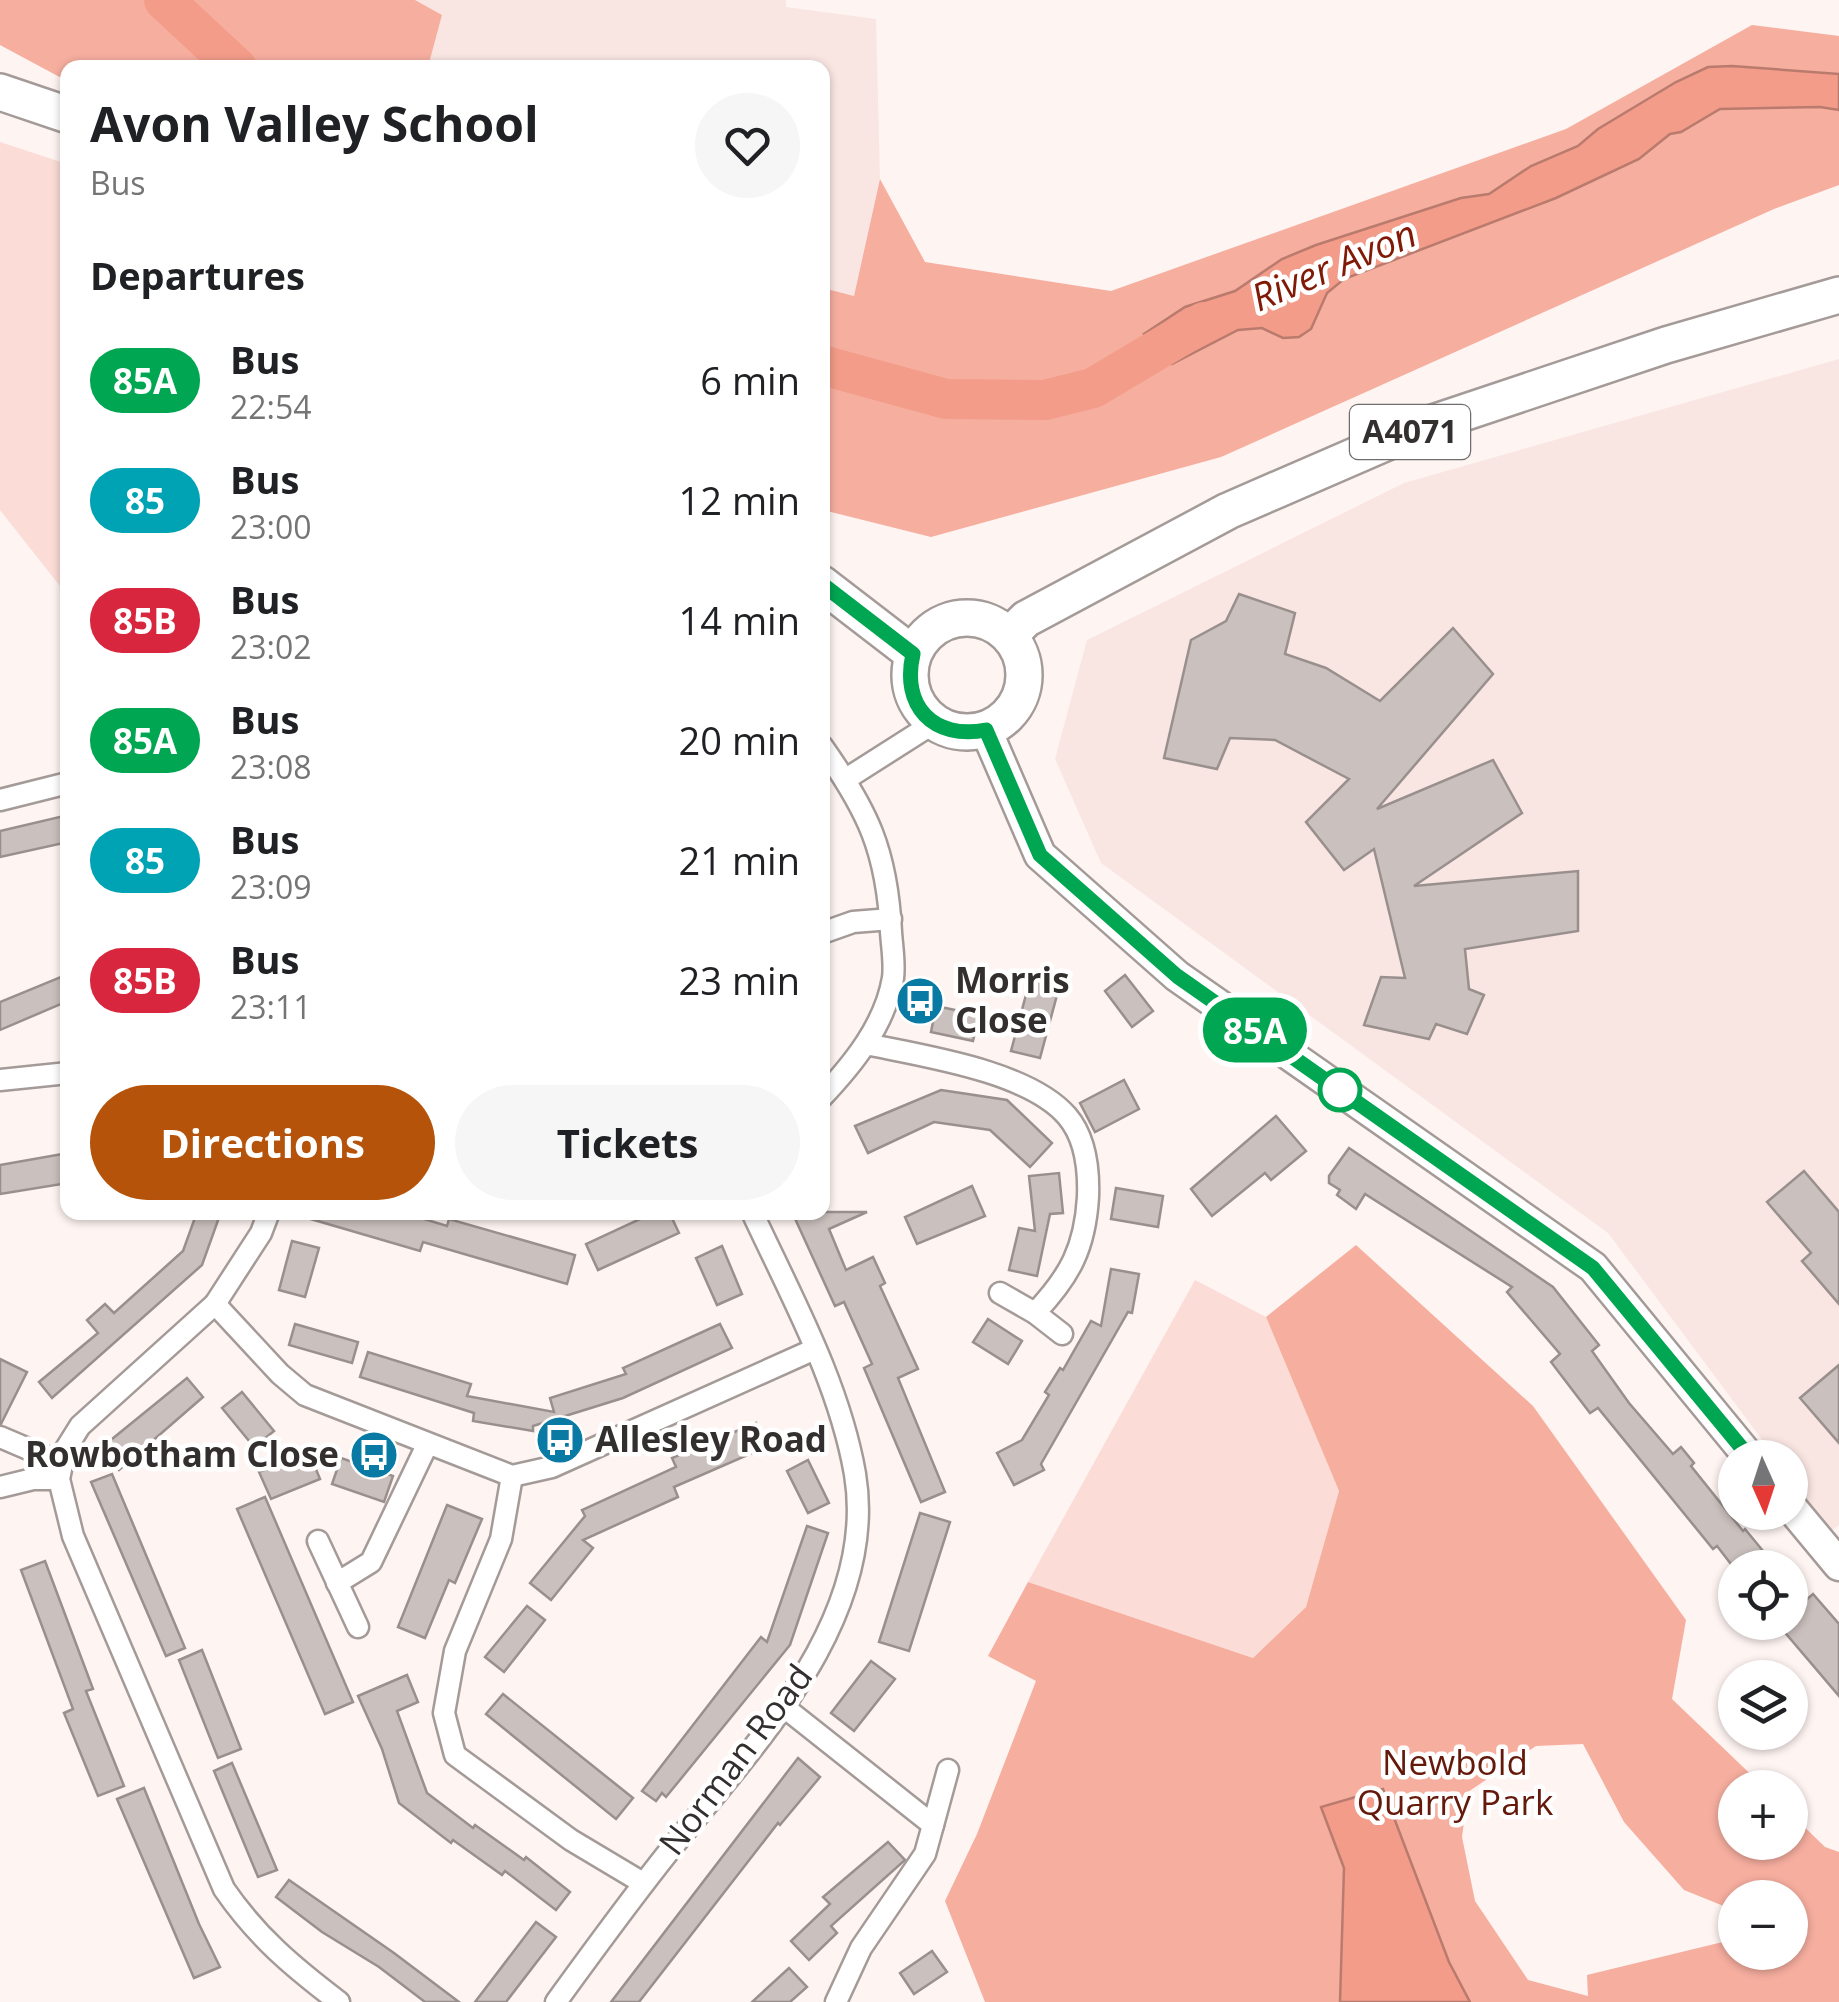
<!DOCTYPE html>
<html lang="en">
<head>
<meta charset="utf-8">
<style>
  :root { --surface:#fff; --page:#f6f6f6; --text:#202124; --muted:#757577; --accent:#b45309 }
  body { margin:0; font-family:"Open Sans",sans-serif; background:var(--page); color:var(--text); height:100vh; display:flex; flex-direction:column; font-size:38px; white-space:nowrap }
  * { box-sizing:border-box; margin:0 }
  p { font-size:32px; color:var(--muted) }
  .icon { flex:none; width:55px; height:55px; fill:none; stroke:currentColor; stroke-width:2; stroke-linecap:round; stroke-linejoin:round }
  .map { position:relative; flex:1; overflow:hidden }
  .panel { position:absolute; left:60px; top:60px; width:770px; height:1160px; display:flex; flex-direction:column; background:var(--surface); border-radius:20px; box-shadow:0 2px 8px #0004 }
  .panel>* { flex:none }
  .badge { padding:0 20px; border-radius:32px; font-size:35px; line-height:65px }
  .needle { width:65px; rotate:177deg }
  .fabs { position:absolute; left:1718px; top:1440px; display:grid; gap:20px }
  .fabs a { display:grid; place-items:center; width:90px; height:90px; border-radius:50%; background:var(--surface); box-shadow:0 2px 8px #0004; font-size:50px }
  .map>.badge { position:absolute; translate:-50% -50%; box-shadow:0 0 0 5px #fff }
  h2 { padding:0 30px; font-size:38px; line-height:90px }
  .round { display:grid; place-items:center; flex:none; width:105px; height:105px; border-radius:52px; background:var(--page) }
  .headline { display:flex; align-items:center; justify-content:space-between; height:170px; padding:0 30px }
  h1 { font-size:48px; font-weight:700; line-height:75px }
  .cta { display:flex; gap:20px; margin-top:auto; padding:20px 30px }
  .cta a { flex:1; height:115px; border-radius:60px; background:var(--accent); color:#fff; font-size:40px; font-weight:700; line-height:115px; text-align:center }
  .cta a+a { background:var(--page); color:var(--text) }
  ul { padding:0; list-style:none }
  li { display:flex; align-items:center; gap:30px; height:120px; padding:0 30px }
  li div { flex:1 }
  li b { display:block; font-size:38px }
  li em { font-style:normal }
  li .badge { min-width:110px; font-weight:700; text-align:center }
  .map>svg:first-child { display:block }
  .built { fill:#f9e6e2 }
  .green { fill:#fcdcd6 }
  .forest { fill:#f6ae9f; fill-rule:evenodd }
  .water { fill:#f39c89; stroke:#b97b6e; stroke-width:2.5 }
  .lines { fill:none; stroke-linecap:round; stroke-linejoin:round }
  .river { stroke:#f39c89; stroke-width:40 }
  .building { fill:#cac0be; stroke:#99908e; stroke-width:2.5 }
  .minor-casing { stroke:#a49b98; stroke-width:25 }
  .secondary-casing { stroke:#a49b98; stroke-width:35 }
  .trunk-casing { stroke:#a49b98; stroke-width:40 }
  .minor { stroke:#fff; stroke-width:20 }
  .secondary { stroke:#fff; stroke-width:30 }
  .trunk { stroke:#fff; stroke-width:35 }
  .line-casing { stroke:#fff; stroke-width:22 }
  .line { stroke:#00a651; stroke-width:15 }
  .stop-dot { fill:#fff; stroke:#00a651; stroke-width:5 }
  .labels { text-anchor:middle; stroke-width:9; stroke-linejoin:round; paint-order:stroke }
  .shield { fill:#fff; stroke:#706d6d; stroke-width:2.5 }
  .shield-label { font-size:32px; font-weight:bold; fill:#332f2f }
  .poi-label { font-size:35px; font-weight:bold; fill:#332f2f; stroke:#fff; text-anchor:start }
  .street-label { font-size:35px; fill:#332f2f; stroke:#fff }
  .park-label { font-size:35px; fill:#65190b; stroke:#fff }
  .water-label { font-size:38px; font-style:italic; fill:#801a07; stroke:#fff }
</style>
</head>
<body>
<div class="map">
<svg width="1839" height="2002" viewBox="0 0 1839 2002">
  <rect width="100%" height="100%" fill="#fef4f2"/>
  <g class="built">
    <path d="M 415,0 L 786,0 L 786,7 L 876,19 L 880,179 L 854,296 L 823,288 L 822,68 L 428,67 L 442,15 Z"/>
    <path d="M 1839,359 L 1839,1525 L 1831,1531 L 1790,1477 L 1790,1458 L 1775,1457 L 1608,1233 L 1101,863 L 1055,759 L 1087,640 L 1404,483 Z"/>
  </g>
  <g class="green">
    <path d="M 0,142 L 67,164 L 67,595 L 0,510 Z"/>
    <path d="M 1195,1280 L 1266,1317 L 1339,1491 L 1306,1607 L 1253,1658 L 1028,1582 Z"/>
  </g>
  <g class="forest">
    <path d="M 0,0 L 415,0 L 442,15 L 428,67 L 68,68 L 67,81 L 0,45 Z"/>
    <path d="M 1752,25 L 1839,36 L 1839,185 L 1774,209 L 1221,457 L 931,537 L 823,510 L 823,288 L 854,296 L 880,179 L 925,262 L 1111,291 L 1566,129 Z"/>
    <path d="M 1356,1245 L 1533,1406 L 1686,1620 L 1672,1699 L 1764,1787 L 1735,1788 L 1735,1842 L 1790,1842 L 1790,1813 L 1825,1847 L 1839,1852 L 1839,2002 L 1470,2002 L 1449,1962 L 1322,1807 L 1344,1868 L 1340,2002 L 985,2002 L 945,1901 L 977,1834 L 1036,1681 L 988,1656 L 1028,1582 L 1253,1658 L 1306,1607 L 1339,1491 L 1266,1317 ZM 1583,1744 L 1624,1822 L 1684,1890 L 1731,1909 L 1735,1932 L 1735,1898 L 1790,1898 L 1790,1952 L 1735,1952 L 1735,1939 L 1587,1975 L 1588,1996 L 1528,1980 L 1475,1901 L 1462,1837 L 1468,1792 L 1536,1746 Z"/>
  </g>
  <g class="water">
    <path d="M 1732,66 L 1839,74 L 1839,110 L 1820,107 L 1720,109 L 1681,132 L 1670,134 L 1639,159 L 1556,198 L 1344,279 L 1327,293 L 1311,329 L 1299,337 L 1283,338 L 1262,328 L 1238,330 L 1172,364 L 1144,334 L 1185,307 L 1235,291 L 1282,259 L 1316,245 L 1461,198 L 1489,194 L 1531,166 L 1578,146 L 1598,129 L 1676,82 L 1708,67 Z"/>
    <path d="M 1383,1789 L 1449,1962 L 1470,2002 L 1340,2002 L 1344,1868 L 1321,1807 Z"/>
  </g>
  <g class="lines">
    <g class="river">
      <path d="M 164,0 L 237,68"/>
      <path d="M 822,365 L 946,399 L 1045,400 L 1093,388 L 1204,322"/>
    </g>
  </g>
  <g class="building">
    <path d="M 1239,594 L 1295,613 L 1285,654 L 1326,668 L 1380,701 L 1453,628 L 1493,674 L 1377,809 L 1493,760 L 1522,813 L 1414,886 L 1578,871 L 1578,931 L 1465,949 L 1469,989 L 1484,995 L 1467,1034 L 1436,1024 L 1429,1039 L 1364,1025 L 1381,977 L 1405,978 L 1374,849 L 1344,870 L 1306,822 L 1349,779 L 1275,740 L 1230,738 L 1217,769 L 1164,758 L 1191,640 L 1226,621 Z"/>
    <path d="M 68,815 L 68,842 L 0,857 L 0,831 Z"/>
    <path d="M 68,974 L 68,1001 L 0,1030 L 0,1002 Z"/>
    <path d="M 1125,975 L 1153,1011 L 1132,1027 L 1105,991 Z"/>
    <path d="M 1031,976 L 1060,984 L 1040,1058 L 1011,1051 Z"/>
    <path d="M 936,1006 L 979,1015 L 973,1041 L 931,1032 Z"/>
    <path d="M 1124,1080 L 1139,1109 L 1095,1132 L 1080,1103 Z"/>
    <path d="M 941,1090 L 1007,1100 L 1052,1143 L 1030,1167 L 990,1130 L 934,1122 L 868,1153 L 855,1126 Z"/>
    <path d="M 1276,1116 L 1306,1151 L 1271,1180 L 1265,1173 L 1212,1216 L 1191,1189 Z"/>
    <path d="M 1349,1148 L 1553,1287 L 1599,1345 L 1592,1351 L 1629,1403 L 1673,1454 L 1681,1447 L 1694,1463 L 1691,1466 L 1743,1531 L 1745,1529 L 1777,1568 L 1734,1568 L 1717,1546 L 1713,1549 L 1598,1408 L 1590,1413 L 1551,1362 L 1560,1354 L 1507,1292 L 1512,1287 L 1365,1194 L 1356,1209 L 1337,1195 L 1340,1190 L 1329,1183 L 1329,1176 Z"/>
    <path d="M 68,1153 L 68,1183 L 0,1194 L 0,1165 Z"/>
    <path d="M 1804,1171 L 1839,1212 L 1839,1304 L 1802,1261 L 1811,1253 L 1767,1202 Z"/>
    <path d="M 1059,1173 L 1063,1213 L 1050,1214 L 1037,1276 L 1009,1270 L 1019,1228 L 1035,1231 L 1029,1176 Z"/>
    <path d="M 972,1186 L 985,1216 L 917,1244 L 905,1217 Z"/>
    <path d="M 1116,1188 L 1163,1196 L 1158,1227 L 1111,1219 Z"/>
    <path d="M 197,1212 L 221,1212 L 202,1265 L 52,1398 L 39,1382 L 98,1333 L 87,1320 L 105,1304 L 114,1313 L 183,1251 Z"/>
    <path d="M 305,1212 L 401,1212 L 447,1226 L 449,1219 L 575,1255 L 567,1284 L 423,1242 L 420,1251 L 304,1217 Z"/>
    <path d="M 655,1212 L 669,1212 L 679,1233 L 598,1270 L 586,1244 Z"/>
    <path d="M 792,1212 L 867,1212 L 829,1229 L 846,1270 L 873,1257 L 885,1283 L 880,1286 L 918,1369 L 898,1378 L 945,1492 L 921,1502 L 864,1368 L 872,1364 L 844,1302 L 835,1306 Z"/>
    <path d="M 292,1241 L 319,1248 L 305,1297 L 279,1290 Z"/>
    <path d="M 722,1246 L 742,1294 L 717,1305 L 696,1258 Z"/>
    <path d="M 1111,1269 L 1139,1274 L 1132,1313 L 1128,1312 L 1041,1464 L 1044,1470 L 1014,1485 L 997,1453 L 1022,1440 L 1049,1395 L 1045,1392 L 1060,1368 L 1063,1370 L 1091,1321 L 1101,1326 Z"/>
    <path d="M 988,1319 L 1022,1341 L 1008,1364 L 973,1342 Z"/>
    <path d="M 295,1324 L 358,1342 L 352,1363 L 289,1345 Z"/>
    <path d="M 720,1324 L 732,1348 L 623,1398 L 533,1426 L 533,1431 L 473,1421 L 474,1413 L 360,1377 L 368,1352 L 471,1384 L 467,1396 L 554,1412 L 550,1398 L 626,1374 L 623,1368 Z"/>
    <path d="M 0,1359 L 27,1372 L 1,1424 L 0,1423 Z"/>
    <path d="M 1839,1365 L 1839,1443 L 1800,1398 Z"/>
    <path d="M 187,1378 L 203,1397 L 119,1470 L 101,1448 Z"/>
    <path d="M 242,1392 L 274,1431 L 254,1447 L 222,1408 Z"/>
    <path d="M 756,1423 L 766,1447 L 674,1487 L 678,1497 L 583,1540 L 593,1548 L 551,1600 L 530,1583 L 585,1516 L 582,1510 L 676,1467 L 672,1458 Z"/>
    <path d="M 309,1452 L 320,1479 L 271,1499 L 259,1472 Z"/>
    <path d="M 341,1458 L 393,1476 L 384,1502 L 332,1484 Z"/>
    <path d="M 808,1460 L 829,1503 L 808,1513 L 787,1471 Z"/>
    <path d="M 112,1474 L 185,1648 L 166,1656 L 91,1482 Z"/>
    <path d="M 265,1497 L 353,1702 L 325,1714 L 237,1509 Z"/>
    <path d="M 447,1505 L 482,1519 L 455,1583 L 449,1580 L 425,1638 L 398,1627 Z"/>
    <path d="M 920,1513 L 950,1522 L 909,1651 L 879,1642 Z"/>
    <path d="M 807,1526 L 828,1533 L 790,1645 L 666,1797 L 662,1793 L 656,1801 L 642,1791 L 761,1637 L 767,1642 Z"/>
    <path d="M 45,1561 L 93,1689 L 86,1691 L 124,1786 L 98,1796 L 64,1713 L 73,1709 L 21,1570 Z"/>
    <path d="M 1790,1582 L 1805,1601 L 1813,1594 L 1839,1624 L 1839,1696 L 1776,1622 L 1790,1622 Z"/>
    <path d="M 527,1606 L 545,1620 L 504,1672 L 485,1657 Z"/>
    <path d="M 202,1650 L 241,1749 L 218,1758 L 179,1660 Z"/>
    <path d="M 871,1661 L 895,1679 L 854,1731 L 831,1713 Z"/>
    <path d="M 407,1675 L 418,1702 L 397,1711 L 427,1793 L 473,1828 L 475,1825 L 524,1860 L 526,1857 L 570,1892 L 556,1910 L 505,1871 L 502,1875 L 453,1840 L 451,1843 L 399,1803 L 382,1749 L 358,1696 Z"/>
    <path d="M 503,1694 L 633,1798 L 616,1819 L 486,1714 Z"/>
    <path d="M 798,1758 L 820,1777 L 780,1825 L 778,1823 L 639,2002 L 611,2002 Z"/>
    <path d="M 232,1763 L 277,1870 L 258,1877 L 214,1771 Z"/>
    <path d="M 144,1788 L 199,1924 L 220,1967 L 194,1978 L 117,1799 Z"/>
    <path d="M 888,1842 L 905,1860 L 831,1926 L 837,1933 L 809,1960 L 791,1941 L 830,1904 L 823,1897 Z"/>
    <path d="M 289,1880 L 394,1953 L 459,2002 L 425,2002 L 379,1967 L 322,1932 L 276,1897 Z"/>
    <path d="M 536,1922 L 556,1937 L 506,2002 L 475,2002 Z"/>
    <path d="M 932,1951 L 947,1972 L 914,1994 L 900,1973 Z"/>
    <path d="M 789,1968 L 807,1987 L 790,2002 L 752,2002 Z"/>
  </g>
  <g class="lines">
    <g class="minor-casing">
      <g id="minor">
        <path d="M 822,746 C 868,811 887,851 891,932 C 892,947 895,964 893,978 C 885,1025 853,1064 822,1097"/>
        <path d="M 846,779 L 934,723"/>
        <path d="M 0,800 L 68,783"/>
        <path d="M 822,933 L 853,922 L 891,919"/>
        <path d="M 866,1044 C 923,1056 1028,1071 1067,1116 C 1086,1138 1089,1170 1088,1197 C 1085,1248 1070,1276 1035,1313"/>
        <path d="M 0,1080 L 68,1073"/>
        <path d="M 269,1212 L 261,1233 L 215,1304 L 80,1426 L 65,1450 L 59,1479 L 73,1536 L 224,1889 C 257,1937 293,1967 339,2002"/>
        <path d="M 1000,1293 L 1035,1313 L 1062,1334"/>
        <path d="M 215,1304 L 280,1374 L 305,1395 L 512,1476 L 552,1467 L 815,1349"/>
        <path d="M 0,1437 L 61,1463"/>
        <path d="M 512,1476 L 501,1539 L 455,1651 L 444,1713 L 455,1755 L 571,1840 L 643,1883"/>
        <path d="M 0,1487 L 33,1479 L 59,1479"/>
        <path d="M 318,1541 L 358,1627"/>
        <path d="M 337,1583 L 371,1562 L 427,1445"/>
        <path d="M 784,1707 L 933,1825 L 925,1854 L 861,1948 L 836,2002"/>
        <path d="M 933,1825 L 948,1770"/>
        <path d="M 556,2002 C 593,1951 630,1900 670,1850 C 753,1746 879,1619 855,1474 C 839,1382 791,1296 752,1212"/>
      </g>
    </g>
    <g class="secondary-casing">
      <g id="secondary">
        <path d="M 986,730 L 1040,855 L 1177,976 L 1593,1267 L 1750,1458"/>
        <path d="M 1790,1506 L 1839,1565"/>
      </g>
    </g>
    <g class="trunk-casing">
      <g id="trunk">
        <path d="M 0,92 L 68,115"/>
        <path d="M 822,584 L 913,654"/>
        <circle cx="967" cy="675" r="57"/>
        <path d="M 1009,636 L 1026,619 L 1228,511 L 1424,426 L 1666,345 L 1839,295"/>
      </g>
    </g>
    <use href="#minor" class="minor"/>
    <use href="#secondary" class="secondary"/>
    <use href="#trunk" class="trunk"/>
  </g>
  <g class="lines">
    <g class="line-casing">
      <path id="line" d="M 822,584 L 913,654 C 901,706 933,740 986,730 L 1040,855 L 1177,976 L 1593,1268 L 1750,1458"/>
    </g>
    <use href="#line" class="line"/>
  </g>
  <defs>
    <g id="bus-disc" transform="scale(2.5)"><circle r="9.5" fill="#087aa3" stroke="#fff"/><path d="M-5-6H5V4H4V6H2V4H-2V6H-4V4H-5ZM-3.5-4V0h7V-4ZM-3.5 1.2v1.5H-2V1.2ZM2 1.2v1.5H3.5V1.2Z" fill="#fff"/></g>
  </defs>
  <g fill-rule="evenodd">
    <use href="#bus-disc" x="920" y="1001"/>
    <use href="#bus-disc" x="560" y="1440"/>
    <use href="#bus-disc" x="374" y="1455"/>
  </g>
  <circle class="stop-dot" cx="1340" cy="1090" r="20"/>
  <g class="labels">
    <rect class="shield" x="1350" y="405" width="120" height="54" rx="8"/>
    <g class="shield-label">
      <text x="1410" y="443">A4071</text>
    </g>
    <g class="poi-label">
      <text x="955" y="993">Morris<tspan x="955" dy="40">Close</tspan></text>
      <text x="595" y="1452">Allesley Road</text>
      <text x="339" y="1467" text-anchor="end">Rowbotham Close</text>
    </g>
    <g class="street-label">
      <text transform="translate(736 1760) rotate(-53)" y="12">Norman Road</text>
    </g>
    <g class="park-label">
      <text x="1455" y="1775">Newbold<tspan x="1455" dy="40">Quarry Park</tspan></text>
    </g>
    <g class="water-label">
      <text transform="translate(1334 266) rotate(-23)" y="13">River Avon</text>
    </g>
  </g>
</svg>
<div class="fabs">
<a><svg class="needle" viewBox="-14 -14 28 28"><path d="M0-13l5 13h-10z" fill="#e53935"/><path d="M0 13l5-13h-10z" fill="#757577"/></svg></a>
<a><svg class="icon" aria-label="locate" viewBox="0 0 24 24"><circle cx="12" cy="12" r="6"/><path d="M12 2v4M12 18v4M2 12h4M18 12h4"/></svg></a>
<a><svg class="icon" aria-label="layers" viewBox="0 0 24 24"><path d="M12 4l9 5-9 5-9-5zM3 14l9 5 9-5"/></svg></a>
<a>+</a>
<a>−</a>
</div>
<b class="badge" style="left:1255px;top:1030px;background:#00a651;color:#fff">85A</b>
<section class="panel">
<div class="headline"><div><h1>Avon Valley School</h1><p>Bus</p></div><a class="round"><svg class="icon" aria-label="heart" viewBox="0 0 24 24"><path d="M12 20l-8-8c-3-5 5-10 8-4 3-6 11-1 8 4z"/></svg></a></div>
<h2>Departures</h2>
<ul>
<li><span class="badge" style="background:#00a651;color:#fff">85A</span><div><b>Bus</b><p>22:54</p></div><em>6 min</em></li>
<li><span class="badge" style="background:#00a3b4;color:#fff">85</span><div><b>Bus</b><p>23:00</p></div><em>12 min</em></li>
<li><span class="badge" style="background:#d7263d;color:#fff">85B</span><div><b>Bus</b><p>23:02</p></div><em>14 min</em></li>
<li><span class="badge" style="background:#00a651;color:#fff">85A</span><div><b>Bus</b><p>23:08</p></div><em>20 min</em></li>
<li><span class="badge" style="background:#00a3b4;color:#fff">85</span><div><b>Bus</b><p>23:09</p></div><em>21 min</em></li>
<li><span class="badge" style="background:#d7263d;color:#fff">85B</span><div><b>Bus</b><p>23:11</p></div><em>23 min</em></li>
</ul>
<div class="cta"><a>Directions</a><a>Tickets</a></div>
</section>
</div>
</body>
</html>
